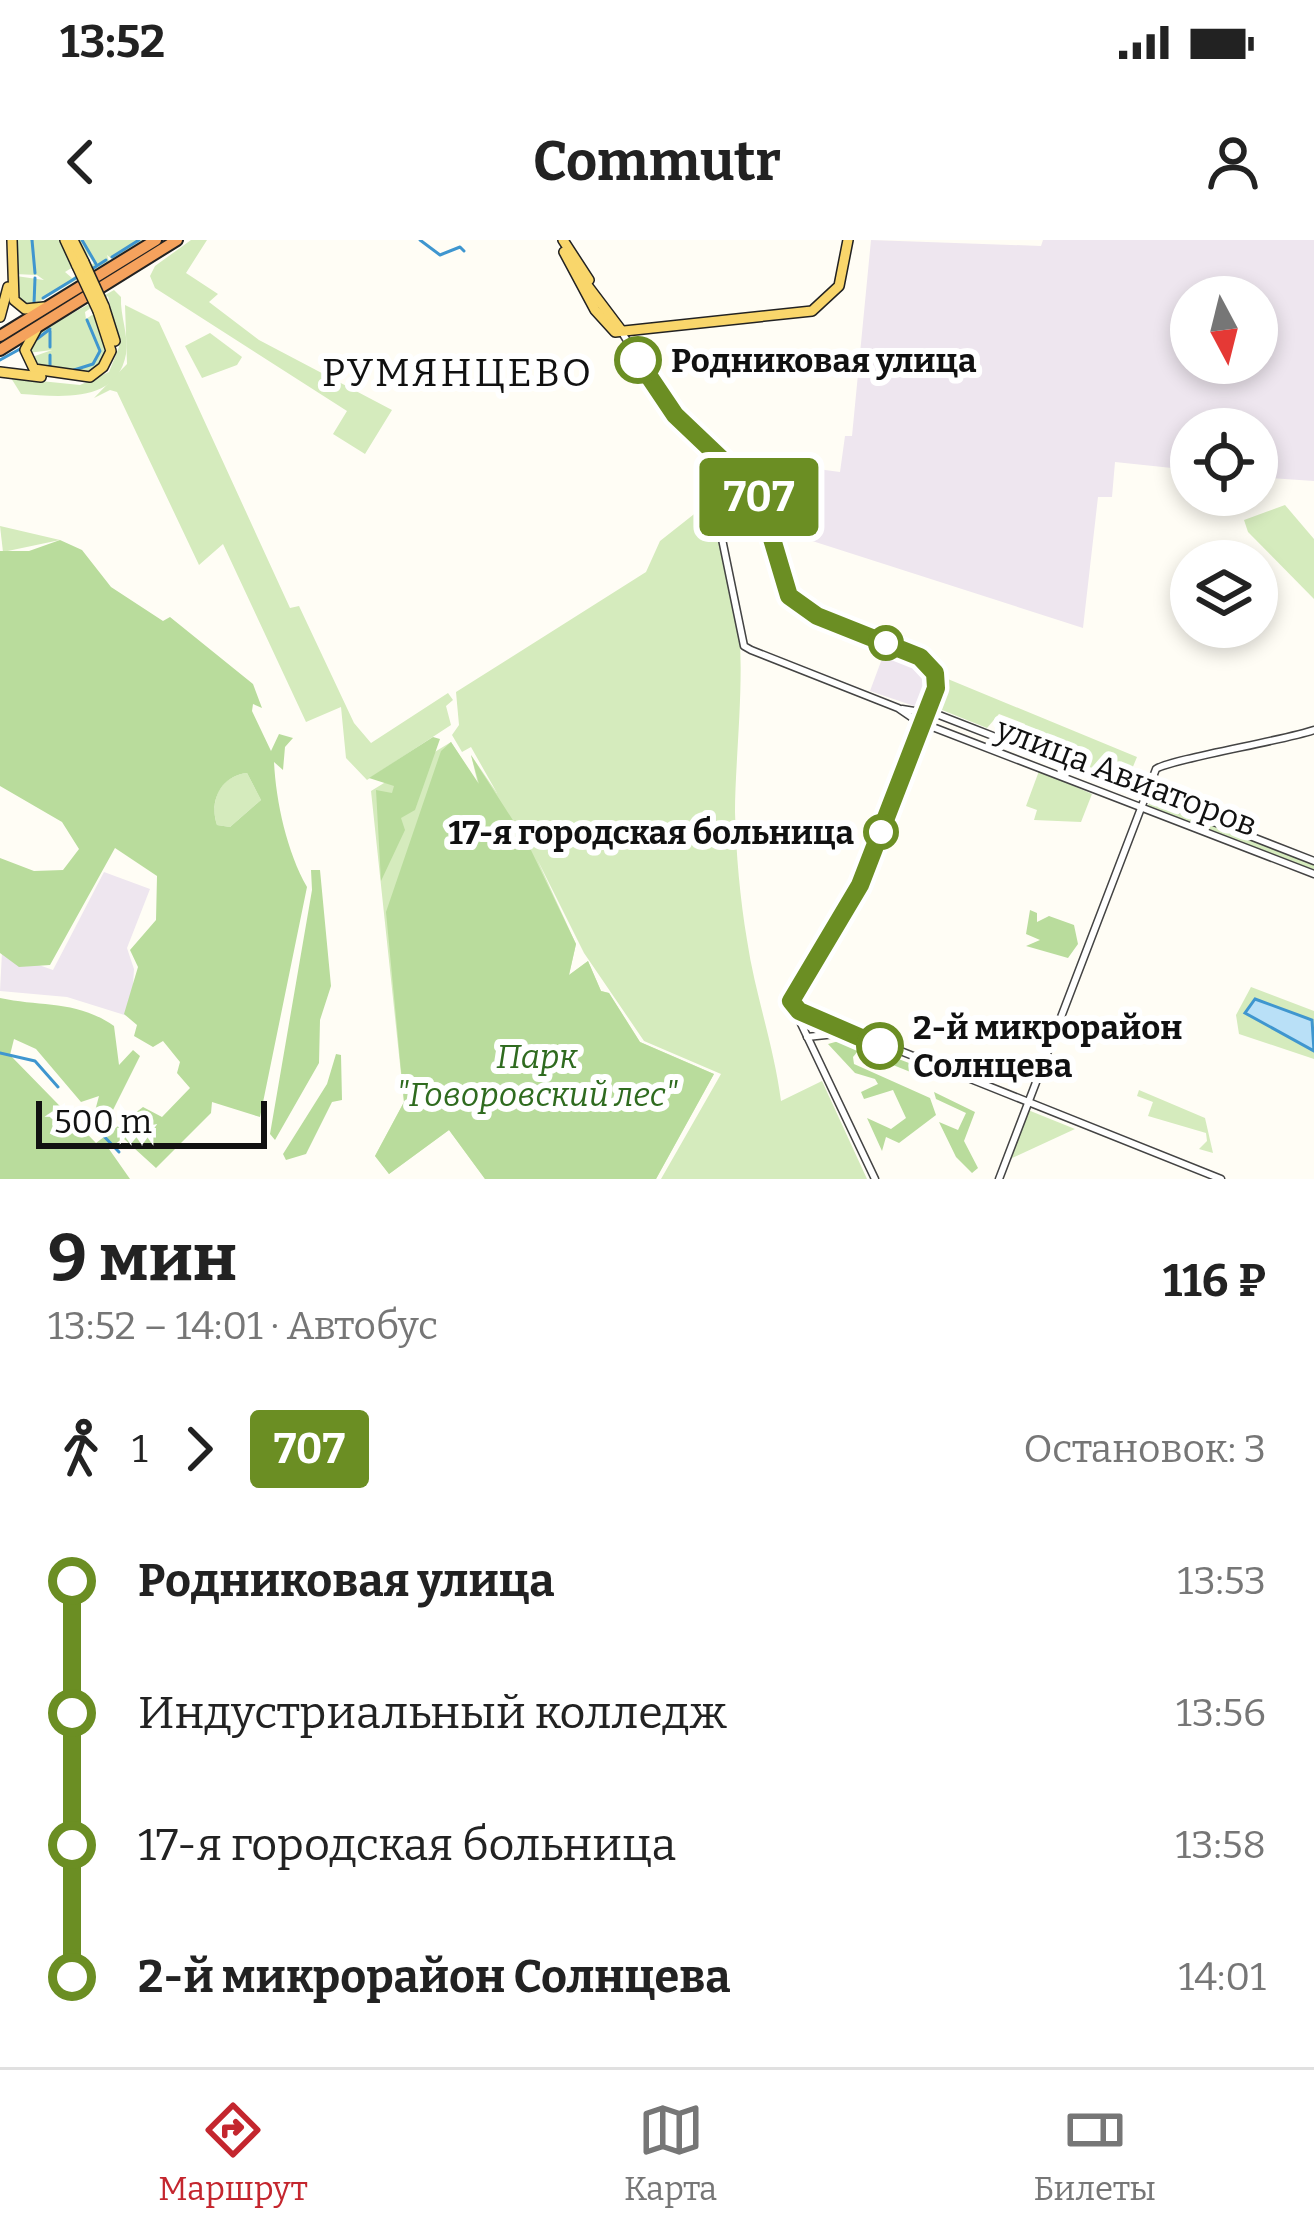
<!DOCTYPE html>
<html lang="ru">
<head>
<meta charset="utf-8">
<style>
  :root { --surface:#fff; --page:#f6f6f6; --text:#222; --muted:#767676; --line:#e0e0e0; --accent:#c4262e }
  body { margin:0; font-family:Bitter,serif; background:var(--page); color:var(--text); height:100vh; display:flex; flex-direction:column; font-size:45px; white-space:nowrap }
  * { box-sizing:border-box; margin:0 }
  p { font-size:39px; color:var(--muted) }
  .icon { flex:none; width:66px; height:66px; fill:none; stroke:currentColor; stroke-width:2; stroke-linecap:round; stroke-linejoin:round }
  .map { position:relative; height:939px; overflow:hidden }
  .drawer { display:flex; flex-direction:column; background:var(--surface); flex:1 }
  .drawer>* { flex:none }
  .badge { padding:0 24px; border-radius:9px; font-size:42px; line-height:78px }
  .needle { width:78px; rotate:173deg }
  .buttons { position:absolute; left:1170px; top:36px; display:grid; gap:24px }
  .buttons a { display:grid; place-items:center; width:108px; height:108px; border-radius:50%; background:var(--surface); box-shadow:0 6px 18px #0003; font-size:60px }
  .scale { position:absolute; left:36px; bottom:30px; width:231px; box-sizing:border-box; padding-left:12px; border:6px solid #111; border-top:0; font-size:33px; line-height:42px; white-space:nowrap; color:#111; -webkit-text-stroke:9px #fff; paint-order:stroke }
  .map>.badge { position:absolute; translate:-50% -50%; box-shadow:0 0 0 6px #fff }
  .legs { display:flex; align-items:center; gap:18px; height:132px; padding:0 48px; font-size:39px }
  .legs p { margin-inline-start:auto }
  .headline { display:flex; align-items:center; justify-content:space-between; height:204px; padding:0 48px }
  h1 { font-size:66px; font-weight:700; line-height:90px }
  ul { padding:0 48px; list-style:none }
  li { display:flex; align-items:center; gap:42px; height:132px; font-size:45px }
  li i { display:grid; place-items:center; width:18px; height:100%; margin:0 15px; background:currentColor }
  li i::after { content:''; width:30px; height:30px; margin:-15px; border:9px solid; border-radius:50%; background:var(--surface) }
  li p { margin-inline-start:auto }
  li:first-child i { background:linear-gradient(#0000 50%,currentColor 0) }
  li:last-child i { background:linear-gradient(currentColor 50%,#0000 0) }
  .status { display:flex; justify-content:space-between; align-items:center; height:84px; padding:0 60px; background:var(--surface); direction:ltr }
  .status svg { height:33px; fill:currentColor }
  header { display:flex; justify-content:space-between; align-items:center; height:156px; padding:0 48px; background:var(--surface); font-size:54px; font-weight:700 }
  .tab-bar { display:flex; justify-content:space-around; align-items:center; height:168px; border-top:3px solid var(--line); background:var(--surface); font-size:33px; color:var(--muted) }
  .tab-bar a { display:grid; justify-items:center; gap:6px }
  .tab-bar .current { color:var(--accent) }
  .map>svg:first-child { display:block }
  .industrial { fill:#eee6ef; fill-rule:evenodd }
  .green { fill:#d5ebbd }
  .forest { fill:#b9dc9c; fill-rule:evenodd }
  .water { fill:#b9e0f7; stroke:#3f96cf; stroke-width:3 }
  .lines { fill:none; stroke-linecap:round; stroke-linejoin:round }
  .stream { stroke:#3f96cf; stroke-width:3 }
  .minor-casing { stroke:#444; stroke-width:9 }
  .major-casing { stroke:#222; stroke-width:12 }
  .highway-casing { stroke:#222; stroke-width:14 }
  .minor { stroke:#fff; stroke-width:6 }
  .major { stroke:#f9d66b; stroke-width:9 }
  .highway { stroke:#f5a25d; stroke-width:10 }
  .major-bridge-casing { stroke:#222; stroke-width:12; stroke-linecap:butt }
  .major-bridge { stroke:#f9d66b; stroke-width:9 }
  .line-1-casing { stroke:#fff; stroke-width:27 }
  .line-1 { stroke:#6b8e23; stroke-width:18 }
  .stop-1-dot { fill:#fff; stroke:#6b8e23; stroke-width:6 }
  .labels { text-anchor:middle; stroke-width:12; stroke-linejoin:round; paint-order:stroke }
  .stop-label { font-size:33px; font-weight:bold; fill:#111; stroke:#fff; text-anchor:start }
  .street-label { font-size:33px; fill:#111; stroke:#fff }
  .park-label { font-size:33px; font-style:italic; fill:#2f6b1f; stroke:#fff }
  .quarter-label { font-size:39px; letter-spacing:3px; fill:#111; stroke:#fff }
</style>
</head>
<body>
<div class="status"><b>13:52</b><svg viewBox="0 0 49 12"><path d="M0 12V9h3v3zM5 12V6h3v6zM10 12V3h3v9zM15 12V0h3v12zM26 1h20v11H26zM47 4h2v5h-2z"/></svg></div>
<header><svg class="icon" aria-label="back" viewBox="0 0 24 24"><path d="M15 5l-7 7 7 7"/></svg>Commutr<svg class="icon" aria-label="person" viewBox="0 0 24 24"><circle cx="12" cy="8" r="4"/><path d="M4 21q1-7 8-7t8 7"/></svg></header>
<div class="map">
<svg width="1314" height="939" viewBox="0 0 1314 939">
  <rect width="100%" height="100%" fill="#fffdf5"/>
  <g class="industrial">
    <path d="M 871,0 L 1041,6 L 1043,0 L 1314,0 L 1314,241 L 1257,237 L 1257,189 L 1191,189 L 1191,230 L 1115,222 L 1112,257 L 1098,257 L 1083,388 L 803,298 L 810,228 L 840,232 L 845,196 L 852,196 ZM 1191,57 L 1257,57 L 1257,123 L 1191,123 Z"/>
    <path d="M 833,390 L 924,426 L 930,433 L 917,467 L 870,451 L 883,416 L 831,395 Z"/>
    <path d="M 104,632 L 150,649 L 127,708 L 134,729 L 131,777 L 67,757 L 0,751 L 2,712 L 53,730 Z"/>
  </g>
  <g class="green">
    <path d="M 14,0 L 61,0 L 73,27 L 65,32 L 72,38 L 94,23 L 76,0 L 143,0 L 112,19 L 107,15 L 109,21 L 30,67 L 16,59 L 16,36 L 44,40 L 37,35 L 14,34 Z"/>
    <path d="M 191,0 L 207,0 L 186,33 L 218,54 L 209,62 L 259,100 L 392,170 L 365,214 L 333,194 L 347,171 L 155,48 L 150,36 L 155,26 Z"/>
    <path d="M 114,50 L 121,57 C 120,76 129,95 126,114 C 117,165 57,156 21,154 L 11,138 L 80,145 L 109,132 L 119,107 L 108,56 L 85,72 L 86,79 L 95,73 L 108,111 L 101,126 L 85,135 L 33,125 L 32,117 L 52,110 L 28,113 L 41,91 Z"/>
    <path d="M 125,65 L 159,82 L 290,368 L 299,366 L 354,483 L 371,503 L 448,453 L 453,460 L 446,466 L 451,485 L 367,540 L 346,518 L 341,467 L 306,482 L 223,304 L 199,325 L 117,152 L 110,150 L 94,158 L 127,124 Z"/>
    <path d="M 210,93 L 242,117 L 237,125 L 202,138 L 185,106 Z"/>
    <path d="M 1285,265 L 1314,299 L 1314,359 L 1248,292 L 1244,280 Z"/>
    <path d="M 698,271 C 762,335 735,486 735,572 C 736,613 740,659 747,700 C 755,754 774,806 781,861 L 822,841 L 867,939 L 661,939 L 721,834 L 644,801 L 584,713 L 537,619 L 576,704 L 569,735 L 588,721 L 601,751 L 609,753 L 640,802 L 714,834 L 656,939 L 485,939 L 449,890 L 389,934 L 375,916 L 404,862 L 371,551 L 451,502 L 478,544 L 471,515 L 497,553 L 471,507 L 462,512 L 452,495 L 459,485 L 456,452 L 646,332 L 660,301 Z"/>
    <path d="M 0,286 L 60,300 L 3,312 Z"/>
    <path d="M 943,437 L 1137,517 L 1127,541 L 1027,504 L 1022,494 L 1025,484 L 999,474 L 987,488 L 932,466 Z"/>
    <path d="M 1039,531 L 1092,554 L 1081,582 L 1034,580 L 1037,570 L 1026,566 Z"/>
    <path d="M 247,533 L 261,560 L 230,587 L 217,585 C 209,561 220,536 247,533 Z"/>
    <path d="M 1151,560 L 1314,624 L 1314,632 L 1147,567 Z"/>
    <path d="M 1251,747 L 1314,771 L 1314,819 L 1239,794 L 1236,775 Z"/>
    <path d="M 1139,850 L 1205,878 L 1213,913 L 1199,909 L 1207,901 L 1206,893 L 1148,876 L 1153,862 L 1137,856 Z"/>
    <path d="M 1028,870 L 1075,889 L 1008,920 Z"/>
  </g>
  <g class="forest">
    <path d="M 60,300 L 82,310 L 111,347 L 163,381 L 170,377 L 253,444 L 262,468 L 253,464 L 252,471 L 271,511 L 279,494 L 293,498 L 285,507 L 283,530 L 274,522 C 276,562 287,612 307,647 L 260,877 L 212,862 L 211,873 L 156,928 L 123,898 L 109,909 L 130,939 L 0,939 L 0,758 C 41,767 77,760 114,786 L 119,825 L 133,810 L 140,816 L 108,880 L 95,871 L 99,856 L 81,862 L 36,809 L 14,799 L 10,815 L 96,903 L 143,867 L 162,877 L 190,848 L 177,833 L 180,822 L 163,801 L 153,807 L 134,796 L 137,785 L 124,774 L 138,727 L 130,710 L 156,680 L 157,636 L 115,608 L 50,725 L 19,727 L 0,713 L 0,618 L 34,631 L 63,630 L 79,609 L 62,582 L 0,546 L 0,311 L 29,311 ZM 247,533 L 261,560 L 230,587 L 217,585 C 209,562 220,536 247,533 Z"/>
    <path d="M 433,497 L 440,499 L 415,570 L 401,578 L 405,590 L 381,641 L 376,550 L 392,553 L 394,546 L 369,538 Z"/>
    <path d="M 451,502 L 479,544 L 471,515 L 516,585 L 519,609 L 530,608 L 576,704 L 569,735 L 588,721 L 601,751 L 609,753 L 640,802 L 714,834 L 656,939 L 485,939 L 449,890 L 389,934 L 375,916 L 404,862 L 386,672 L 441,511 Z"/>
    <path d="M 311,630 L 320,630 L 331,746 L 320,780 L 319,823 L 275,900 L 270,894 L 312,650 Z"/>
    <path d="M 1030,670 L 1037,673 L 1037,682 L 1049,676 L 1074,685 L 1078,704 L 1068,718 L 1026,706 L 1040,700 L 1026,694 Z"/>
    <path d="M 846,799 L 930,831 L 928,839 L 858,811 L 853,817 L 854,824 L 930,858 L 936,875 L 899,903 L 886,897 L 882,911 L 867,878 L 891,889 L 906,878 L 893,850 L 864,859 L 861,852 L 878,844 L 875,839 L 855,833 L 828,804 Z"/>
    <path d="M 336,814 L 341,815 L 342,860 L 332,862 L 306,914 L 286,920 L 283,914 L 327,844 Z"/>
    <path d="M 934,852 L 975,872 L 964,901 L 978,928 L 972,933 L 956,917 L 939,882 L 958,890 L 966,873 L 936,859 Z"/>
  </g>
  <path class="water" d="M 1255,759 L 1312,780 L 1314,811 L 1245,773 Z"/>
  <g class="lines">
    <g class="stream">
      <path d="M 32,0 L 35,33"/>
      <path d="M 82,0 L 96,24"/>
      <path d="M 420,0 L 440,15 L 460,7 L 464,11"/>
      <path d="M 112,17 L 139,0"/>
      <path d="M 92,29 L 106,20"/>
      <path d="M 43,58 L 79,36"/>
      <path d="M 34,64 L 35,38"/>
      <path d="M 50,91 L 50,107"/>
      <path d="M 37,99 L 50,89"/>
      <path d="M 0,120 L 20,109"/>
      <path d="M 50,129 L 50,115"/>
      <path d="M 74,130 L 93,124 L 100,111 L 87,80"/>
      <path d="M 0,813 L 35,821 L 58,847"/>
      <path d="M 97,889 L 119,912"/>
    </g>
    <g class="minor-casing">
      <g id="minor">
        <path d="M 621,91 L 668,166 L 759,255 L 789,356 L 816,376 L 920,417 L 937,436 L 864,636 L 791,759 L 793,768"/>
        <path d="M 699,266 L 722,299 L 744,406 L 751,410 L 898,468 L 917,481 L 1314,634"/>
        <path d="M 902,469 L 939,475 L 1314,621"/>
        <path d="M 793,768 L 1221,939"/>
        <path d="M 795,771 L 875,939"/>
        <path d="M 807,797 L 845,793"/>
        <path d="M 999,939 L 1156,529 C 1167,520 1286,500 1314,490"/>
      </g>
    </g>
    <g class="major-casing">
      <g id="major">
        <path d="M 12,0 L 14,60 L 25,69 L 44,67"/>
        <path d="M 65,0 L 77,26"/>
        <path d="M 73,0 L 84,22"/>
        <path d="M 563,0 L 589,40"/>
        <path d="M 564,12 L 595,70 L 615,92 L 812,71 L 839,46 L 848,0"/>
        <path d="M 581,37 L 621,90"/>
        <path d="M 104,66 L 115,101"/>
        <path d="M 0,77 L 8,47"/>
        <path d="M 36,90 L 25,110 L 34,129 L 90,137 L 103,127 L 111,111 L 98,71"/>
        <path d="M 0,132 L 41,137"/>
      </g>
    </g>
    <g class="highway-casing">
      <g id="highway">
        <path d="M 0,96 L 156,0"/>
        <path d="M 0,110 L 177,0"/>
      </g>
    </g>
    <use href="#minor" class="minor"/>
    <use href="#major" class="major"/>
    <use href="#highway" class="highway"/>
    <g class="major-bridge-casing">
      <g id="major-bridge">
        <path d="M 84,22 L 104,66"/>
        <path d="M 77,26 L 98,71"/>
      </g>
    </g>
    <use href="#major-bridge" class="major-bridge"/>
  </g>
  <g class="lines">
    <g class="line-1-casing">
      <path id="line-1" d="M 638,120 L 675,175 L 759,255 L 789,356 L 817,376 L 920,417 L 935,433 L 936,448 L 860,645 L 791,761 L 799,771 L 880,806"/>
    </g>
    <use href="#line-1" class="line-1"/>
  </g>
  <g class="stop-1-dot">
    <circle cx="638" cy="120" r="21"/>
    <circle cx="886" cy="403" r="15"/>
    <circle cx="881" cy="592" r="15"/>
    <circle cx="880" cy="806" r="21"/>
  </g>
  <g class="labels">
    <g class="stop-label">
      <text x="671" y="132">Родниковая улица</text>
      <text x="854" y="604" text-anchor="end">17-я городская больница</text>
      <text x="913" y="799">2-й микрорайон<tspan x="913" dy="38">Солнцева</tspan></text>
    </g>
    <g class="street-label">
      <text transform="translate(1127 536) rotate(21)" y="12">улица Авиаторов</text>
    </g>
    <g class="park-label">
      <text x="537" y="828">Парк<tspan x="537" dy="38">"Говоровский лес"</tspan></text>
    </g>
    <g class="quarter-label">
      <text x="458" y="146">РУМЯНЦЕВО</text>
    </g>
  </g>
</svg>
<div class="buttons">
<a><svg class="needle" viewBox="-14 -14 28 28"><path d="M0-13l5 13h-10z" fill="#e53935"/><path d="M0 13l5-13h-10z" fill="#767676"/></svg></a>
<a><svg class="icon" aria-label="locate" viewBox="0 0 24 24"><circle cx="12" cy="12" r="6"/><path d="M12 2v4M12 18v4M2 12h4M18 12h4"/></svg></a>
<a><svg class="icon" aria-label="layers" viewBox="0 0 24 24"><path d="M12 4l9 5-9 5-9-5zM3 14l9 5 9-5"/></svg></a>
</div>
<div class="scale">500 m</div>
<b class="badge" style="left:759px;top:257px;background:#6b8e23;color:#fff">707</b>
</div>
<section class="drawer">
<div class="headline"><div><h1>9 мин</h1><p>13:52 – 14:01 · Автобус</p></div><b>116 ₽</b></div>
<div class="legs"><svg class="icon" aria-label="walk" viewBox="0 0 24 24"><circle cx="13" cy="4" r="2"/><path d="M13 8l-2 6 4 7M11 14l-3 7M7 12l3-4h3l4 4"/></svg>1<svg class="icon" aria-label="forward" viewBox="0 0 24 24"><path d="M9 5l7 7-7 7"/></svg><b class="badge" style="background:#6b8e23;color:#fff">707</b><p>Остановок: 3</p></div>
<ul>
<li><i style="color:#6b8e23"></i><b>Родниковая улица</b><p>13:53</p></li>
<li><i style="color:#6b8e23"></i><span>Индустриальный колледж</span><p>13:56</p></li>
<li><i style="color:#6b8e23"></i><span>17-я городская больница</span><p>13:58</p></li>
<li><i style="color:#6b8e23"></i><b>2-й микрорайон Солнцева</b><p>14:01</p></li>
</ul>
</section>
<nav class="tab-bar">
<a class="current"><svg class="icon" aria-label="directions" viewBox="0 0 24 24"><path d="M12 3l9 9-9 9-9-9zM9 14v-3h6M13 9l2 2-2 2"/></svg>Маршрут</a>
<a><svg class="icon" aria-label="map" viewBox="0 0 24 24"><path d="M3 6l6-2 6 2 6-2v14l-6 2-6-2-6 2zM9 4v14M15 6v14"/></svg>Карта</a>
<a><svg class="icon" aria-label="tickets" viewBox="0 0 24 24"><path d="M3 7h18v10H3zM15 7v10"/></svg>Билеты</a>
</nav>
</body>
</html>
